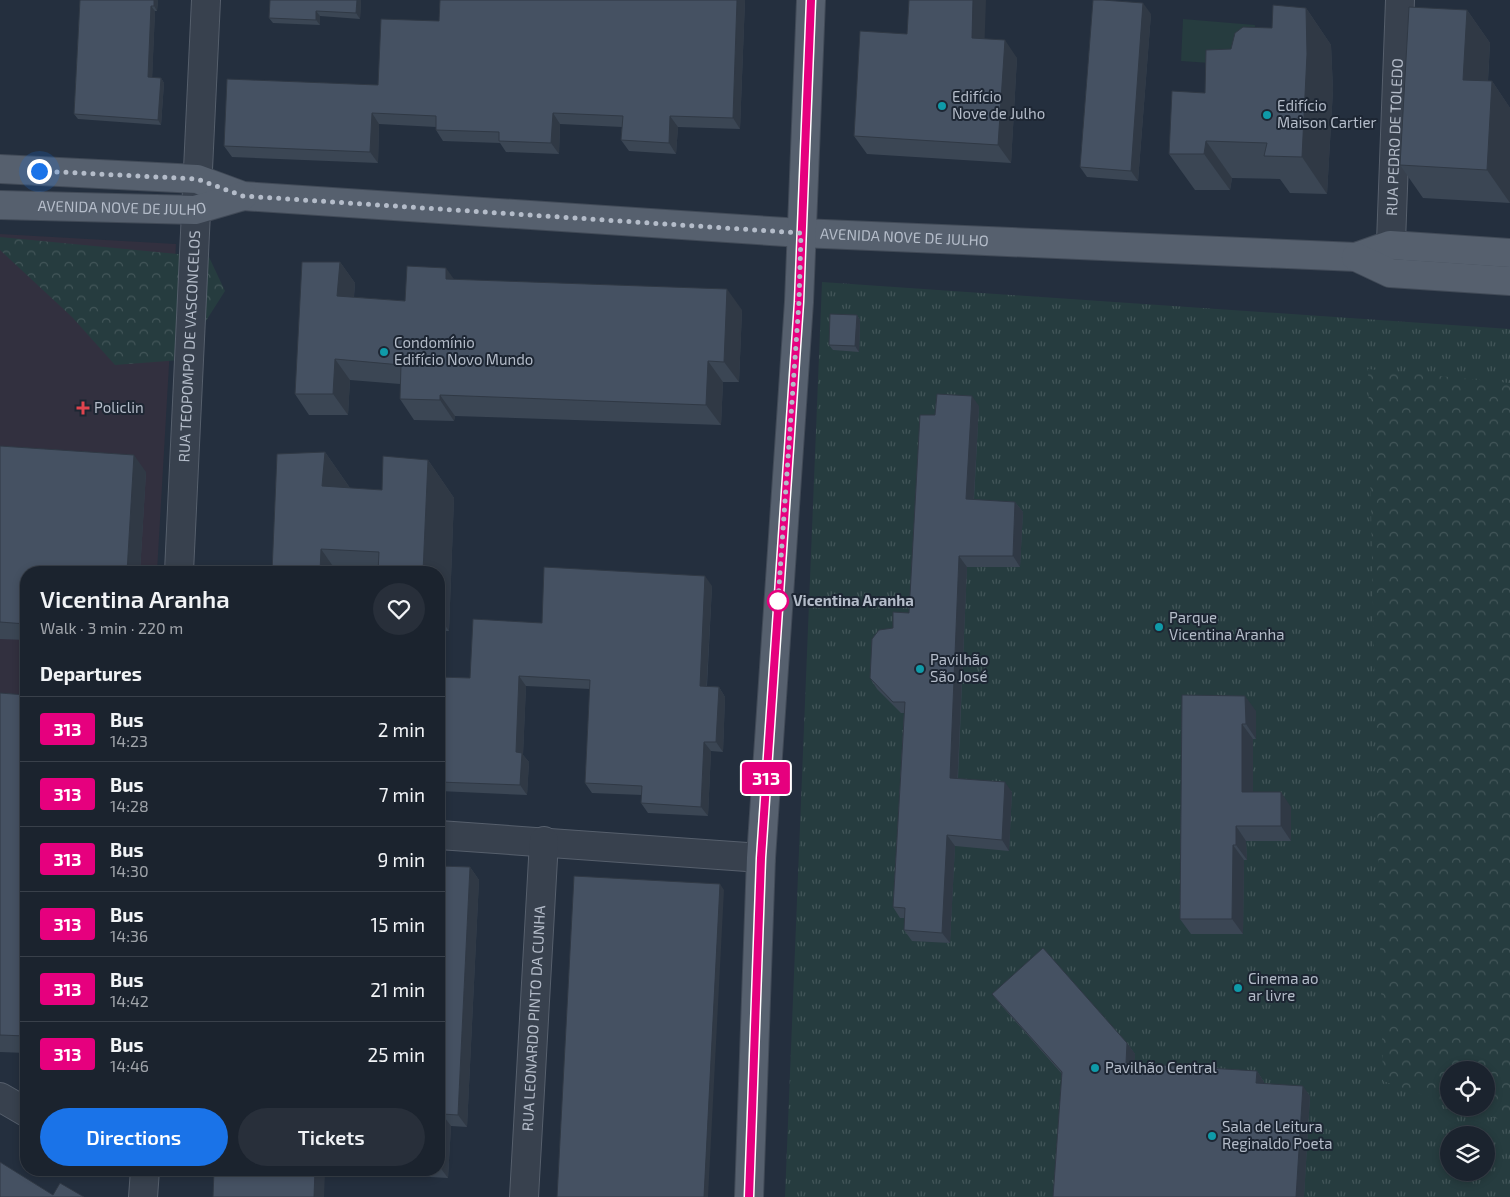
<!DOCTYPE html>
<html lang="en">
<head>
<meta charset="utf-8">
<style>
  :root { --surface:#1b232e; --page:#282f3a; --text:#f1f3f6; --muted:#a0a4aa; --line:#39404a; --accent:#1a73e8 }
  body { margin:0; font-family:"Exo 2",sans-serif; background:var(--page); color:var(--text); height:100vh; display:flex; flex-direction:column; font-size:19px; white-space:nowrap }
  * { box-sizing:border-box; margin:0 }
  p { font-size:16px; color:var(--muted) }
  .icon { flex:none; width:28px; height:28px; fill:none; stroke:currentColor; stroke-width:2; stroke-linecap:round; stroke-linejoin:round }
  .map { position:relative; flex:1; overflow:hidden }
  .panel { position:absolute; left:20px; top:566px; width:425px; height:610px; display:flex; flex-direction:column; background:var(--surface); border-radius:20px; box-shadow:0 2px 8px #0003,0 0 0 1px var(--line) }
  .panel>* { flex:none }
  .badge { padding:0 10px; border-radius:4px; font-size:18px; line-height:32px }
  .buttons { position:absolute; left:1440px; top:1061px; display:grid; gap:10px }
  .buttons a { display:grid; place-items:center; width:55px; height:55px; border-radius:50%; background:var(--surface); box-shadow:0 2px 8px #0003,0 0 0 1px var(--line); font-size:25px }
  .you { position:absolute; width:25px; height:25px; margin:-12px; border:4px solid #fff; border-radius:50%; background:#1a73e8; box-shadow:0 0 0 8px #1a73e833 }
  .map>.badge { position:absolute; translate:-50% -50%; box-shadow:0 0 0 2px #fff }
  h2 { padding:0 20px; font-size:19px; line-height:45px }
  .round { display:grid; place-items:center; flex:none; width:52px; height:52px; border-radius:26px; background:var(--page) }
  .overview { display:flex; align-items:center; justify-content:space-between; height:85px; padding:0 20px }
  h1 { font-size:24px; font-weight:600; line-height:38px }
  .action { display:flex; gap:10px; margin-top:auto; padding:10px 20px }
  .action a { flex:1; height:58px; border-radius:30px; background:var(--accent); color:#fff; font-size:20px; font-weight:600; line-height:58px; text-align:center }
  .action a+a { background:var(--page); color:var(--text) }
  ul { padding:0; list-style:none }
  li { display:flex; align-items:center; gap:15px; height:65px; padding:0 20px; border-top:1px solid var(--line) }
  li div { flex:1 }
  li b { display:block; font-size:19px }
  li em { font-style:normal }
  li .badge { min-width:55px; font-weight:700; text-align:center }
  .map>svg:first-child { display:block }
  .medical { fill:#32303f }
  .grass { fill:url(#grass-tufts); fill-rule:evenodd }
  .forest { fill:url(#forest-crowns) }
  .pitch { fill:#263c3f }
  .lines { fill:none; stroke-linecap:round; stroke-linejoin:round }
  .minor-casing { stroke:#565f6c; stroke-width:30 }
  .major-casing { stroke:#414a57; stroke-width:30 }
  .minor { stroke:#38414e; stroke-width:28 }
  .major { stroke:#56606e; stroke-width:28 }
  .wall { fill:#3b4654 }
  .shaded-wall { fill:#303945 }
  .building { fill:#455162; stroke:#303945 }
  .line-casing { stroke:#fff; stroke-width:11 }
  .line { stroke:#e6007e; stroke-width:8 }
  .walk { stroke:#b4bcc9; stroke-width:5; stroke-dasharray:0 9 }
  .culture-dot { fill:#0f9aa8; stroke:#1d2633; stroke-width:2 }
  .health-dot { fill:#e0444e; stroke:#1d2633; stroke-width:2 }
  .stop-dot { fill:#fff; stroke:#e6007e; stroke-width:2.5 }
  .labels { text-anchor:middle; stroke-width:4; stroke-linejoin:round; paint-order:stroke }
  .poi-label { font-size:15px; fill:#b4bcc9; stroke:#1d2633; text-anchor:start }
  .street-label { font-size:15px; fill:#b4bcc9; stroke:#1d2633 }
  .stop-label { font-size:15px; font-weight:bold; fill:#b4bcc9; stroke:#1d2633; text-anchor:start }
</style>
</head>
<body>
<div class="map">
<svg width="1510" height="1197" viewBox="0 0 1510 1197">
  <defs>
    <pattern id="grass-tufts" width="24" height="20" patternUnits="userSpaceOnUse" patternTransform="scale(1.25)"><rect width="24" height="20" fill="#263c3f"/><path d="M3 7l-1-3M5 7V3M7 7l1-3M15 17l-1-3M17 17v-4M19 17l1-3" fill="none" stroke="#435659"/></pattern>
    <pattern id="forest-crowns" width="20" height="18" patternUnits="userSpaceOnUse" patternTransform="scale(1.25)"><rect width="20" height="18" fill="#263c3f"/><path d="M2 6a3 3 0 1 1 6 0M12 15a3 3 0 1 1 6 0" fill="none" stroke="#435659"/></pattern>
  </defs>
  <rect width="100%" height="100%" fill="#242f3e"/>
  <path class="medical" d="M 0,234 L 176,244 L 157,572 L 26,572 L 26,750 L 0,749 Z"/>
  <path class="grass" d="M 822,282 L 1510,329 L 1510,1197 L 785,1197 ZM 1449,1070 L 1486,1070 L 1486,1108 L 1449,1108 ZM 1449,1135 L 1486,1135 L 1486,1172 L 1449,1172 Z"/>
  <g class="forest">
    <path d="M 0,237 L 209,257 L 225,291 L 181,360 L 115,365 L 72,317 L 0,250 Z"/>
    <path d="M 1368,369 L 1510,383 L 1510,1122 L 1458,1108 L 1486,1108 L 1486,1070 L 1449,1070 L 1449,1104 L 1383,1081 Z"/>
  </g>
  <path class="pitch" d="M 1183,19 L 1255,25 L 1253,66 L 1181,61 Z"/>
  <g class="lines">
    <g class="minor-casing">
      <g id="minor">
        <path id="s1" d="M 1390,269 L 1400,0"/>
        <path id="s2" d="M 179,572 L 206,0"/>
        <path d="M 439,835 L 761,858"/>
        <path d="M 0,1097 L 26,1112"/>
        <path d="M 143,1197 L 145,1170"/>
        <path id="s3" d="M 524,1197 L 544,841"/>
      </g>
    </g>
    <g class="major-casing">
      <g id="major">
        <path id="s4" d="M 0,169 L 197,179 L 243,196 L 801,233 L 1356,257 L 1390,245 L 1510,253"/>
        <path id="s5" d="M 0,205 L 195,210 L 243,196"/>
        <path d="M 1356,257 L 1390,273 L 1510,281"/>
        <path d="M 749,1197 L 761,858 L 799,302 L 811,0"/>
      </g>
    </g>
    <use href="#minor" class="minor"/>
    <use href="#major" class="major"/>
  </g>
  <g class="wall">
    <path d="M 80,0 L 158,0 L 157,11 L 155,11 L 152,78 L 161,78 L 164,83 L 161,125 L 78,119 L 74,114 Z"/>
    <path d="M 361,0 L 360,19 L 320,16 L 320,25 L 273,23 L 269,18 Z"/>
    <path d="M 440,0 L 745,0 L 740,129 L 678,127 L 676,154 L 629,151 L 621,140 L 622,127 L 560,124 L 559,154 L 506,152 L 500,143 L 443,141 L 436,130 L 436,127 L 379,124 L 378,163 L 232,157 L 224,146 L 378,85 L 439,21 Z"/>
    <path d="M 1306,8 L 1331,45 L 1333,90 L 1327,194 L 1290,193 L 1280,179 L 1232,178 L 1230,190 L 1195,190 L 1169,154 L 1231,49 L 1272,28 Z"/>
    <path d="M 1467,10 L 1490,43 L 1488,81 L 1492,81 L 1510,108 L 1510,203 L 1423,198 L 1400,165 Z"/>
    <path d="M 1151,14 L 1138,181 L 1087,177 L 1080,167 Z"/>
    <path d="M 907,34 L 985,39 L 1017,58 L 1011,163 L 867,154 L 854,136 Z"/>
    <path d="M 340,262 L 355,283 L 354,297 L 405,301 L 454,279 L 742,310 L 739,382 L 723,382 L 721,425 L 455,416 L 454,421 L 414,420 L 400,399 L 400,384 L 350,380 L 348,415 L 309,415 L 295,394 Z"/>
    <path d="M 857,315 L 860,320 L 859,352 L 833,350 L 829,345 Z"/>
    <path d="M 979,406 L 974,500 L 1015,502 L 1023,512 L 1020,567 L 967,567 L 958,779 L 1012,792 L 1009,851 L 955,846 L 950,943 L 912,941 L 904,930 L 905,918 L 900,918 L 893,907 L 904,713 L 901,713 L 877,689 L 870,678 L 893,628 L 909,613 L 935,415 Z"/>
    <path d="M 0,446 L 146,472 L 140,572 L 26,572 L 26,640 L 0,639 Z"/>
    <path d="M 325,452 L 350,488 L 382,490 L 428,460 L 454,498 L 449,631 L 439,631 L 439,572 L 272,572 Z"/>
    <path d="M 712,586 L 707,686 L 719,687 L 725,697 L 723,752 L 711,751 L 708,816 L 648,813 L 641,803 L 642,795 L 592,793 L 585,783 L 590,689 L 526,686 L 523,755 L 529,762 L 527,795 L 439,791 L 439,677 L 470,678 L 542,623 Z"/>
    <path d="M 0,693 L 26,695 L 26,1053 L 0,1052 Z"/>
    <path d="M 1182,695 L 1256,711 L 1256,739 L 1253,739 L 1253,792 L 1291,807 L 1291,841 L 1246,841 L 1247,860 L 1244,860 L 1243,934 L 1191,934 L 1180,919 Z"/>
    <path d="M 439,866 L 470,867 L 479,880 L 467,1127 L 451,1126 L 448,1178 L 325,1171 L 214,1170 L 439,1170 Z"/>
    <path d="M 992,994 L 1127,1043 L 1135,1054 L 1134,1063 L 1257,1071 L 1264,1082 L 1264,1083 L 1310,1096 L 1304,1197 L 1053,1197 L 1062,1074 L 1000,1004 Z"/>
  </g>
  <g class="shaded-wall">
    <path d="M 154,0 L 158,0 L 157,11 L 154,6 Z"/>
    <path d="M 357,0 L 361,0 L 360,19 L 356,13 Z"/>
    <path d="M 737,0 L 745,0 L 740,129 L 733,118 Z"/>
    <path d="M 973,0 L 986,0 L 984,56 L 972,38 Z"/>
    <path d="M 1143,3 L 1151,14 L 1138,181 L 1131,171 Z"/>
    <path d="M 151,6 L 155,11 L 152,83 L 148,77 Z"/>
    <path d="M 1306,8 L 1331,45 L 1333,90 L 1327,194 L 1302,157 Z"/>
    <path d="M 1467,10 L 1490,43 L 1486,113 L 1463,80 Z"/>
    <path d="M 316,11 L 320,16 L 320,25 L 316,20 Z"/>
    <path d="M 1005,40 L 1017,58 L 1011,163 L 998,145 Z"/>
    <path d="M 161,78 L 164,83 L 161,125 L 158,120 Z"/>
    <path d="M 1492,81 L 1510,108 L 1510,203 L 1487,170 Z"/>
    <path d="M 372,113 L 379,124 L 378,163 L 370,152 Z"/>
    <path d="M 553,113 L 560,124 L 559,154 L 551,143 Z"/>
    <path d="M 670,116 L 678,127 L 676,154 L 669,143 Z"/>
    <path d="M 1206,141 L 1232,178 L 1230,190 L 1204,154 Z"/>
    <path d="M 340,262 L 355,283 L 352,317 L 337,296 Z"/>
    <path d="M 446,268 L 461,289 L 446,279 Z"/>
    <path d="M 727,289 L 742,310 L 739,382 L 724,362 Z"/>
    <path d="M 857,315 L 860,320 L 859,352 L 855,346 Z"/>
    <path d="M 335,359 L 350,380 L 348,415 L 333,394 Z"/>
    <path d="M 708,361 L 723,382 L 721,425 L 706,405 Z"/>
    <path d="M 440,395 L 455,416 L 454,421 L 440,400 Z"/>
    <path d="M 972,396 L 979,406 L 973,510 L 966,499 Z"/>
    <path d="M 325,452 L 352,491 L 322,486 Z"/>
    <path d="M 134,455 L 146,472 L 140,572 L 127,572 Z"/>
    <path d="M 428,460 L 454,498 L 449,631 L 439,617 L 439,572 L 423,572 Z"/>
    <path d="M 1015,502 L 1023,512 L 1020,567 L 1013,556 Z"/>
    <path d="M 321,549 L 337,572 L 320,572 Z"/>
    <path d="M 959,556 L 967,567 L 957,789 L 950,778 Z"/>
    <path d="M 705,576 L 712,586 L 706,696 L 700,686 Z"/>
    <path d="M 519,676 L 526,686 L 523,755 L 529,762 L 527,795 L 520,785 L 516,752 Z"/>
    <path d="M 719,687 L 725,697 L 723,752 L 716,742 Z"/>
    <path d="M 1245,696 L 1256,711 L 1256,739 L 1246,724 Z"/>
    <path d="M 1242,724 L 1253,739 L 1253,807 L 1242,792 Z"/>
    <path d="M 704,742 L 711,751 L 708,816 L 701,807 Z"/>
    <path d="M 1005,782 L 1012,792 L 1009,851 L 1002,840 Z"/>
    <path d="M 1281,792 L 1291,807 L 1291,841 L 1281,826 Z"/>
    <path d="M 1236,826 L 1246,841 L 1247,860 L 1236,845 Z"/>
    <path d="M 947,835 L 955,846 L 950,943 L 942,933 Z"/>
    <path d="M 1233,845 L 1244,860 L 1243,934 L 1232,919 Z"/>
    <path d="M 470,867 L 479,880 L 467,1127 L 458,1115 Z"/>
    <path d="M 720,884 L 724,890 L 708,1197 L 704,1197 Z"/>
    <path d="M 1127,1043 L 1135,1054 L 1134,1073 L 1126,1063 Z"/>
    <path d="M 1257,1071 L 1264,1082 L 1264,1093 L 1256,1083 Z"/>
    <path d="M 1303,1086 L 1310,1096 L 1304,1197 L 1296,1197 Z"/>
    <path d="M 442,1114 L 451,1126 L 448,1178 L 439,1166 Z"/>
    <path d="M 315,1170 L 324,1170 L 325,1171 L 324,1197 L 314,1197 Z"/>
  </g>
  <g class="building">
    <path d="M 80,0 L 154,0 L 154,6 L 151,6 L 148,77 L 161,78 L 158,120 L 74,114 Z"/>
    <path d="M 270,0 L 357,0 L 356,13 L 316,11 L 316,20 L 269,18 Z"/>
    <path d="M 440,0 L 737,0 L 733,118 L 670,116 L 669,143 L 621,140 L 623,116 L 553,113 L 551,143 L 499,141 L 499,132 L 436,130 L 436,116 L 372,113 L 370,152 L 224,146 L 227,79 L 378,85 L 381,19 L 439,21 Z"/>
    <path d="M 909,0 L 973,0 L 972,38 L 1005,40 L 998,145 L 854,136 L 860,31 L 907,34 Z"/>
    <path d="M 1093,0 L 1103,0 L 1143,3 L 1131,171 L 1080,167 Z"/>
    <path d="M 1273,5 L 1306,8 L 1307,54 L 1302,157 L 1264,156 L 1267,143 L 1206,141 L 1204,154 L 1169,154 L 1172,91 L 1205,93 L 1206,50 L 1231,49 L 1235,33 L 1243,27 L 1272,28 Z"/>
    <path d="M 1409,7 L 1467,10 L 1463,80 L 1492,81 L 1487,170 L 1400,165 Z"/>
    <path d="M 302,262 L 340,262 L 337,296 L 405,301 L 407,266 L 446,268 L 446,279 L 727,289 L 724,362 L 708,361 L 706,405 L 440,395 L 440,400 L 400,399 L 401,365 L 335,359 L 333,394 L 295,394 Z"/>
    <path d="M 830,314 L 857,315 L 855,346 L 829,345 Z"/>
    <path d="M 937,394 L 972,396 L 966,499 L 1015,502 L 1013,556 L 959,556 L 950,778 L 1005,782 L 1002,840 L 947,835 L 942,933 L 904,930 L 905,908 L 893,907 L 905,702 L 893,702 L 870,678 L 872,639 L 879,630 L 893,628 L 893,612 L 909,613 L 920,415 L 935,415 Z"/>
    <path d="M 0,446 L 134,455 L 127,572 L 26,572 L 26,624 L 0,622 Z"/>
    <path d="M 325,452 L 322,486 L 382,490 L 383,456 L 428,460 L 423,572 L 378,572 L 379,552 L 321,549 L 320,572 L 272,572 L 277,454 Z"/>
    <path d="M 544,567 L 705,576 L 700,686 L 719,687 L 716,742 L 704,742 L 701,807 L 641,803 L 642,786 L 585,783 L 590,680 L 519,676 L 516,752 L 522,753 L 520,785 L 439,782 L 439,677 L 470,678 L 473,619 L 542,623 Z"/>
    <path d="M 0,693 L 26,695 L 26,1036 L 0,1035 Z"/>
    <path d="M 1182,695 L 1245,696 L 1246,724 L 1242,724 L 1242,792 L 1281,792 L 1281,826 L 1236,826 L 1236,845 L 1233,845 L 1232,919 L 1180,919 Z"/>
    <path d="M 439,866 L 470,867 L 458,1115 L 442,1114 L 439,1166 Z"/>
    <path d="M 574,876 L 720,884 L 704,1197 L 557,1197 Z"/>
    <path d="M 1043,948 L 1127,1043 L 1126,1063 L 1257,1071 L 1256,1083 L 1303,1086 L 1296,1197 L 1053,1197 L 1062,1072 L 992,994 Z"/>
    <path d="M 0,1162 L 53,1195 L 60,1183 L 84,1197 L 0,1197 Z"/>
    <path d="M 214,1170 L 315,1170 L 314,1197 L 213,1197 Z"/>
  </g>
  <g class="lines">
    <g class="line-casing">
      <path id="line" d="M 749,1197 L 761,858 L 799,302 L 811,0"/>
    </g>
    <use href="#line" class="line"/>
    <path class="walk" d="M 39,171 L 197,179 L 243,196 L 801,233 L 799,302 L 778,601"/>
  </g>
  <g class="culture-dot">
    <circle cx="942" cy="106" r="5"/>
    <circle cx="1267" cy="115" r="5"/>
    <circle cx="384" cy="352" r="5"/>
    <circle cx="1159" cy="627" r="5"/>
    <circle cx="920" cy="669" r="5"/>
    <circle cx="1238" cy="988" r="5"/>
    <circle cx="1095" cy="1068" r="5"/>
    <circle cx="1212" cy="1136" r="5"/>
  </g>
  <path class="health-dot" d="M80.5 400.5h5v5h5v5h-5v5h-5v-5h-5v-5h5z"/>
  <circle class="stop-dot" cx="778" cy="601" r="10"/>
  <g class="labels">
    <g class="poi-label">
      <text x="952" y="102">Edifício<tspan x="952" dy="17">Nove de Julho</tspan></text>
      <text x="1277" y="111">Edifício<tspan x="1277" dy="17">Maison Cartier</tspan></text>
      <text x="394" y="348">Condomínio<tspan x="394" dy="17">Edifício Novo Mundo</tspan></text>
      <text x="94" y="413">Policlin</text>
      <text x="1169" y="623">Parque<tspan x="1169" dy="17">Vicentina Aranha</tspan></text>
      <text x="930" y="665">Pavilhão<tspan x="930" dy="17">São José</tspan></text>
      <text x="1248" y="984">Cinema ao<tspan x="1248" dy="17">ar livre</tspan></text>
      <text x="1105" y="1073">Pavilhão Central</text>
      <text x="1222" y="1132">Sala de Leitura<tspan x="1222" dy="17">Reginaldo Poeta</tspan></text>
    </g>
    <g class="street-label">
      <text dy="5" stroke="none"><textPath href="#s1" startOffset="132">RUA PEDRO DE TOLEDO</textPath></text>
      <text dy="5" stroke="none"><textPath href="#s5" startOffset="122">AVENIDA NOVE DE JULHO</textPath></text>
      <text dy="5" stroke="none"><textPath href="#s4" startOffset="909">AVENIDA NOVE DE JULHO</textPath></text>
      <text dy="5" stroke="none"><textPath href="#s2" startOffset="226">RUA TEOPOMPO DE VASCONCELOS</textPath></text>
      <text dy="5" stroke="none"><textPath href="#s3" startOffset="179">RUA LEONARDO PINTO DA CUNHA</textPath></text>
    </g>
    <g class="stop-label">
      <text x="793" y="606">Vicentina Aranha</text>
    </g>
  </g>
</svg>
<div class="buttons">
<a><svg class="icon" aria-label="locate" viewBox="0 0 24 24"><circle cx="12" cy="12" r="6"/><path d="M12 2v4M12 18v4M2 12h4M18 12h4"/></svg></a>
<a><svg class="icon" aria-label="layers" viewBox="0 0 24 24"><path d="M12 4l9 5-9 5-9-5zM3 14l9 5 9-5"/></svg></a>
</div>
<div class="you" style="left:39px;top:171px"></div>
<b class="badge" style="left:766px;top:778px;background:#e6007e;color:#fff">313</b>
<section class="panel">
<div class="overview"><div><h1>Vicentina Aranha</h1><p>Walk · 3 min · 220 m</p></div><a class="round"><svg class="icon" aria-label="heart" viewBox="0 0 24 24"><path d="M12 20l-8-8c-3-5 5-10 8-4 3-6 11-1 8 4z"/></svg></a></div>
<h2>Departures</h2>
<ul>
<li><span class="badge" style="background:#e6007e;color:#fff">313</span><div><b>Bus</b><p>14:23</p></div><em>2 min</em></li>
<li><span class="badge" style="background:#e6007e;color:#fff">313</span><div><b>Bus</b><p>14:28</p></div><em>7 min</em></li>
<li><span class="badge" style="background:#e6007e;color:#fff">313</span><div><b>Bus</b><p>14:30</p></div><em>9 min</em></li>
<li><span class="badge" style="background:#e6007e;color:#fff">313</span><div><b>Bus</b><p>14:36</p></div><em>15 min</em></li>
<li><span class="badge" style="background:#e6007e;color:#fff">313</span><div><b>Bus</b><p>14:42</p></div><em>21 min</em></li>
<li><span class="badge" style="background:#e6007e;color:#fff">313</span><div><b>Bus</b><p>14:46</p></div><em>25 min</em></li>
</ul>
<div class="action"><a>Directions</a><a>Tickets</a></div>
</section>
</div>
</body>
</html>
